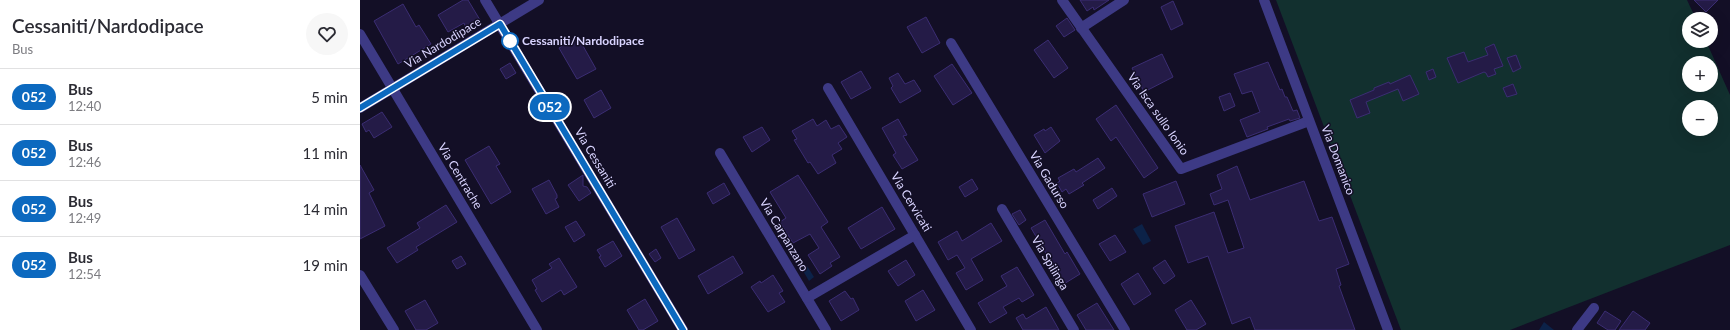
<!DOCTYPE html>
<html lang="it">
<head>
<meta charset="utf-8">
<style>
  :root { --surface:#fff; --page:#f7f7f7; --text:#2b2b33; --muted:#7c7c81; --line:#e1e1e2 }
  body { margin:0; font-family:Lato,sans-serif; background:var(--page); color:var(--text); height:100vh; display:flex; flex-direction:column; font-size:15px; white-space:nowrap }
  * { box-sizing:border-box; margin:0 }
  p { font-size:13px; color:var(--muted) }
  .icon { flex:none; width:22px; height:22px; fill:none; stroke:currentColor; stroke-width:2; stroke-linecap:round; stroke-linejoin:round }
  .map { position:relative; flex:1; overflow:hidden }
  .side { display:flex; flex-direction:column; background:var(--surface); width:360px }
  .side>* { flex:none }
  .badge { padding:0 8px; border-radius:13px; font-size:14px; line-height:26px }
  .buttons { position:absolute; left:1322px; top:12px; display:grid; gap:8px }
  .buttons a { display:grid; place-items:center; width:36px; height:36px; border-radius:50%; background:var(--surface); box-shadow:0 4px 16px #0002; font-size:20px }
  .map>.badge { position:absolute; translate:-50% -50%; box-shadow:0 0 0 2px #fff }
  .round { display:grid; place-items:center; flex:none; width:42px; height:42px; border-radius:21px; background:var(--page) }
  .headline { display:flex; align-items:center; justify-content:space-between; height:68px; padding:0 12px }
  h1 { font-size:19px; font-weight:600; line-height:30px }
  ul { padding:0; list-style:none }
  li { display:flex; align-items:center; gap:12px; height:56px; padding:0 12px; border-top:1px solid var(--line) }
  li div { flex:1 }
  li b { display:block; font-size:15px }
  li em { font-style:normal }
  li .badge { min-width:44px; font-weight:700; text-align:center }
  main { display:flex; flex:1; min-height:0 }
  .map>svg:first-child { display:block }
  .green { fill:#12302f; fill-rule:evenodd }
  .water { fill:#0c2248 }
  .building { fill:#241b47; stroke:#3b2d73 }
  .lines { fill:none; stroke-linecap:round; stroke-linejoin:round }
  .minor { stroke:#3d3a85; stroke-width:10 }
  .line-casing { stroke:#fff; stroke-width:9 }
  .line { stroke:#0c69bf; stroke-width:6 }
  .stop-dot { fill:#fff; stroke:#0c69bf; stroke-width:2 }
  .labels { text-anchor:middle; stroke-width:3; stroke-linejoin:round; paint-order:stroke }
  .stop-label { font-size:12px; font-weight:bold; fill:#d9d4ff; stroke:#130f26; text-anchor:start }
  .street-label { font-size:12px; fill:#d9d4ff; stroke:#130f26 }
</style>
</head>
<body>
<main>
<section class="side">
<div class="headline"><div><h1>Cessaniti/Nardodipace</h1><p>Bus</p></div><a class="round"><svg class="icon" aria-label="heart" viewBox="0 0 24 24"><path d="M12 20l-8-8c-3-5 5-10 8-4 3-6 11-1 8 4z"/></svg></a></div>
<ul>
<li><span class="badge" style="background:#0c69bf;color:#fff">052</span><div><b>Bus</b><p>12:40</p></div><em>5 min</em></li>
<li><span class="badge" style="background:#0c69bf;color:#fff">052</span><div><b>Bus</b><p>12:46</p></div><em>11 min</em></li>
<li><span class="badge" style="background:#0c69bf;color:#fff">052</span><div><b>Bus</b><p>12:49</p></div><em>14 min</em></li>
<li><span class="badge" style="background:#0c69bf;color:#fff">052</span><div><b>Bus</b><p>12:54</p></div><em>19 min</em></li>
</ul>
</section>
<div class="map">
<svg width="1370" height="330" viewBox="0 0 1370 330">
  <rect width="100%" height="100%" fill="#130f26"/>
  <path class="green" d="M 916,0 L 1327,0 L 1336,19 L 1329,19 L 1329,41 L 1346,41 L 1370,95 L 1370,245 L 1150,330 L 1041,330 ZM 1329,63 L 1351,63 L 1351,85 L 1329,85 ZM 1329,107 L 1351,107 L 1351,129 L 1329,129 Z"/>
  <g class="water">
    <path d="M 782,224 L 791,241 L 783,245 L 773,229 Z"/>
    <path d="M 447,266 L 454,277 L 449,281 L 442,269 Z"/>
    <path d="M 1184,322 L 1194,330 L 1179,330 Z"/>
  </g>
  <g class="building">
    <path d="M 103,0 L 108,0 L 120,20 L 106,28 L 104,23 L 88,32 L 78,15 Z"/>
    <path d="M 720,0 L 749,0 L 734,10 L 733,7 L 727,11 Z"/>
    <path d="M 1334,0 L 1358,0 L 1346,12 Z"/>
    <path d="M 813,1 L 823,24 L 811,30 L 801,7 Z"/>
    <path d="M 43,4 L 56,27 L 59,25 L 71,44 L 38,64 L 14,21 Z"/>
    <path d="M 566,17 L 580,43 L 562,53 L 547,27 Z"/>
    <path d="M 707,18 L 715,30 L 704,37 L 696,26 Z"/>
    <path d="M 218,37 L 236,69 L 217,79 L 199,48 Z"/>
    <path d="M 688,40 L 708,68 L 694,78 L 674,50 Z"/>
    <path d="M 1134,44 L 1143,66 L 1134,69 L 1136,74 L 1128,77 L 1126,73 L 1124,72 L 1098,83 L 1087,58 L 1104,52 L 1108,62 L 1128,55 L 1125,48 Z"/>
    <path d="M 802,54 L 813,77 L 784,92 L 772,68 Z"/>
    <path d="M 1156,55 L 1161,68 L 1153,72 L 1147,58 Z"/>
    <path d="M 908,62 L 920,90 L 922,89 L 925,97 L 927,97 L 933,111 L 937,110 L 940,118 L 930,121 L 929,119 L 907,127 L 908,129 L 887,137 L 880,120 L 900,112 L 892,91 L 882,94 L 874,74 Z"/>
    <path d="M 150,63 L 156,73 L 146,79 L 140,69 Z"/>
    <path d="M 592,64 L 612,93 L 593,105 L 574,76 Z"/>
    <path d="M 1073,69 L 1076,77 L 1069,80 L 1066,72 Z"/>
    <path d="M 501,71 L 511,88 L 491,99 L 481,82 Z"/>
    <path d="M 538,73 L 545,84 L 554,80 L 561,91 L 540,103 L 531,88 L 533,86 L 529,78 Z"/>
    <path d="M 1050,75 L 1059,94 L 1043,101 L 1038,89 L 1006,102 L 1010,113 L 997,118 L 990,100 L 1014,90 L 1014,88 L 1029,82 L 1030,84 Z"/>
    <path d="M 1153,84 L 1157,94 L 1147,97 L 1143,88 Z"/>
    <path d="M 241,90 L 251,108 L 234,118 L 224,100 Z"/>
    <path d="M 870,93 L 875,106 L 864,111 L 859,97 Z"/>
    <path d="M 756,105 L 798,168 L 784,178 L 756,137 L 751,141 L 736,119 Z"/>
    <path d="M 22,112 L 32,127 L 14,138 L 9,130 L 6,132 L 2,124 Z"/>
    <path d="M 453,119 L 457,126 L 466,120 L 471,129 L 479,125 L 487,137 L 478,143 L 482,149 L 472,155 L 476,163 L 458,174 L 450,162 L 448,163 L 434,140 L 437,139 L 432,131 Z"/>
    <path d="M 538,119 L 547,135 L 543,136 L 558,160 L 542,169 L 533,155 L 536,153 L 522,128 Z"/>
    <path d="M 402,127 L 410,140 L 392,152 L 383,137 Z"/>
    <path d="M 691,127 L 700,141 L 685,153 L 674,135 L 684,129 L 685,131 Z"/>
    <path d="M 129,146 L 140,164 L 136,166 L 151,192 L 131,204 L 105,160 Z"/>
    <path d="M 738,158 L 745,168 L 722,183 L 724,185 L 709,194 L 706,189 L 702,192 L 697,183 L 700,181 L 698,178 L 714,169 L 716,172 Z"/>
    <path d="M 0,165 L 14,190 L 9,193 L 25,226 L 0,239 Z"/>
    <path d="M 877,166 L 890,200 L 944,181 L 959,221 L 972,217 L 989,264 L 976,269 L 981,285 L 979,286 L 995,330 L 895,330 L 890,317 L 872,324 L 848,256 L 828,263 L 815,226 L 854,212 L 868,253 L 884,248 L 868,200 L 854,205 L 850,194 L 862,189 L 857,175 Z"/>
    <path d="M 223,175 L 223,186 L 227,187 L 231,193 L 219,201 L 208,185 Z"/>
    <path d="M 438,175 L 468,222 L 461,227 L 480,257 L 470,263 L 472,266 L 460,274 L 448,255 L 459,248 L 450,234 L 433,243 L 420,222 L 426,218 L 410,192 Z"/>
    <path d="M 612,179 L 618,189 L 605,197 L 599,187 Z"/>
    <path d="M 189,180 L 197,195 L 197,198 L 195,199 L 199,207 L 186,214 L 172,189 Z"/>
    <path d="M 816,181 L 825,204 L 792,217 L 783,194 Z"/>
    <path d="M 364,183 L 370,194 L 353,204 L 347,193 Z"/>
    <path d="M 752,188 L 757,196 L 738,209 L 733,200 Z"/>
    <path d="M 86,205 L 97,222 L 56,247 L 58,250 L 37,263 L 27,248 L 60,228 L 57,223 Z"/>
    <path d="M 522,207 L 535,229 L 501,249 L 488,228 Z"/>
    <path d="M 660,210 L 666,220 L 659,225 L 652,214 Z"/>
    <path d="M 317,218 L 335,250 L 319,259 L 301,227 Z"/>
    <path d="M 685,220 L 705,254 L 707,252 L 720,274 L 699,287 L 686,265 L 691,262 L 671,228 Z"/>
    <path d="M 216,221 L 225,235 L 214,242 L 205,227 Z"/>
    <path d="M 631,223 L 642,241 L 611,259 L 623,280 L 606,290 L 596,273 L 605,268 L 597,255 L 588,260 L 578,242 L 597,231 L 602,241 Z"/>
    <path d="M 755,235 L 766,252 L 750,261 L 739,244 Z"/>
    <path d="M 253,241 L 262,256 L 245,267 L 239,257 L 241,256 L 237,250 Z"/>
    <path d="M 296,249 L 301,258 L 295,262 L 289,254 Z"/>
    <path d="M 101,256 L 106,264 L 97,269 L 92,261 Z"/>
    <path d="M 373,256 L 383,273 L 348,294 L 338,276 Z"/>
    <path d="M 199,258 L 217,287 L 204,295 L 201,290 L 182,302 L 175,290 L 177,289 L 172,280 L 192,268 L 189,264 Z"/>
    <path d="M 546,260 L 555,275 L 538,286 L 528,271 Z"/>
    <path d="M 805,260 L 815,276 L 804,284 L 793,268 Z"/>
    <path d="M 657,267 L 674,295 L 662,302 L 659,298 L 643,307 L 647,313 L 630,323 L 618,303 L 647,286 L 641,276 Z"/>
    <path d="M 778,273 L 791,294 L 774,305 L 761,284 Z"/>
    <path d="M 413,275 L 423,291 L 419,293 L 425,302 L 408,312 L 391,287 L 400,281 L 401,283 Z"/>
    <path d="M 563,290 L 575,310 L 556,321 L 545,301 Z"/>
    <path d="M 485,291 L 491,299 L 493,298 L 499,310 L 481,321 L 469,301 Z"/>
    <path d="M 285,299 L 298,321 L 283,330 L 279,330 L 267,310 Z"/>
    <path d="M 65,300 L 78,323 L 66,330 L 56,330 L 45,311 Z"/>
    <path d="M 831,300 L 846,324 L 836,330 L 827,330 L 815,310 Z"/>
    <path d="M 737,303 L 754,330 L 726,330 L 717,315 Z"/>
    <path d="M 686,307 L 699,330 L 663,330 L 656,318 L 663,314 L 666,319 Z"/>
    <path d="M 1245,311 L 1261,321 L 1255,330 L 1248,330 L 1237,323 Z"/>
    <path d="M 1273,311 L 1290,323 L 1285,330 L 1259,330 Z"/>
  </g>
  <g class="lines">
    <g class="minor">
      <path d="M 125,0 L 323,330"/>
      <path d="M 702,0 L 821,169 L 949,121"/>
      <path d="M 904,0 L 1028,330"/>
      <path d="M 721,28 L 764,0"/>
      <path d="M 0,34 L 177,330"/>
      <path d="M 591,43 L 765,330"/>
      <path d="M 468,88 L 611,330"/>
      <path d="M 0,108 L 179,0"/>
      <path d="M 360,153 L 466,330"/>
      <path d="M 642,209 L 714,330"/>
      <path d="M 0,275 L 34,330"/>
      <path d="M 447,298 L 555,235"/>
      <path d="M 1217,330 L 1234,308"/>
    </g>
  </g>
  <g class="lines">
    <g class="line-casing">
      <path id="line" d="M 0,108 L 140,24 L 323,330"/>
    </g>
    <use href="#line" class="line"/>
  </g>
  <circle class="stop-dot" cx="150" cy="41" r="8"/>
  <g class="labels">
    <g class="stop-label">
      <text x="162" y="45">Cessaniti/Nardodipace</text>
    </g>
    <g class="street-label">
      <text transform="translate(83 43) rotate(-31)" y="4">Via Nardodipace</text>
      <text transform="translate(798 114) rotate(55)" y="4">Via Isca sullo Ionio</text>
      <text transform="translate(235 158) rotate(59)" y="4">Via Cessaniti</text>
      <text transform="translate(978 160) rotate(69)" y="4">Via Domanico</text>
      <text transform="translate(100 176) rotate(59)" y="4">Via Centrache</text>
      <text transform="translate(689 180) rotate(59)" y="4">Via Gadurso</text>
      <text transform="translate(551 202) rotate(59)" y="4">Via Cervicati</text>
      <text transform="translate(424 235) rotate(59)" y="4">Via Carpanzano</text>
      <text transform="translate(690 263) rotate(59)" y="4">Via Spilinga</text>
    </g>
  </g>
</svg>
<div class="buttons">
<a><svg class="icon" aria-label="layers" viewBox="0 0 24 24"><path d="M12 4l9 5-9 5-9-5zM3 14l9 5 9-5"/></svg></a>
<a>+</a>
<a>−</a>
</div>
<b class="badge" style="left:190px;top:107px;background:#0c69bf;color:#fff">052</b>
</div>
</main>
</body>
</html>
